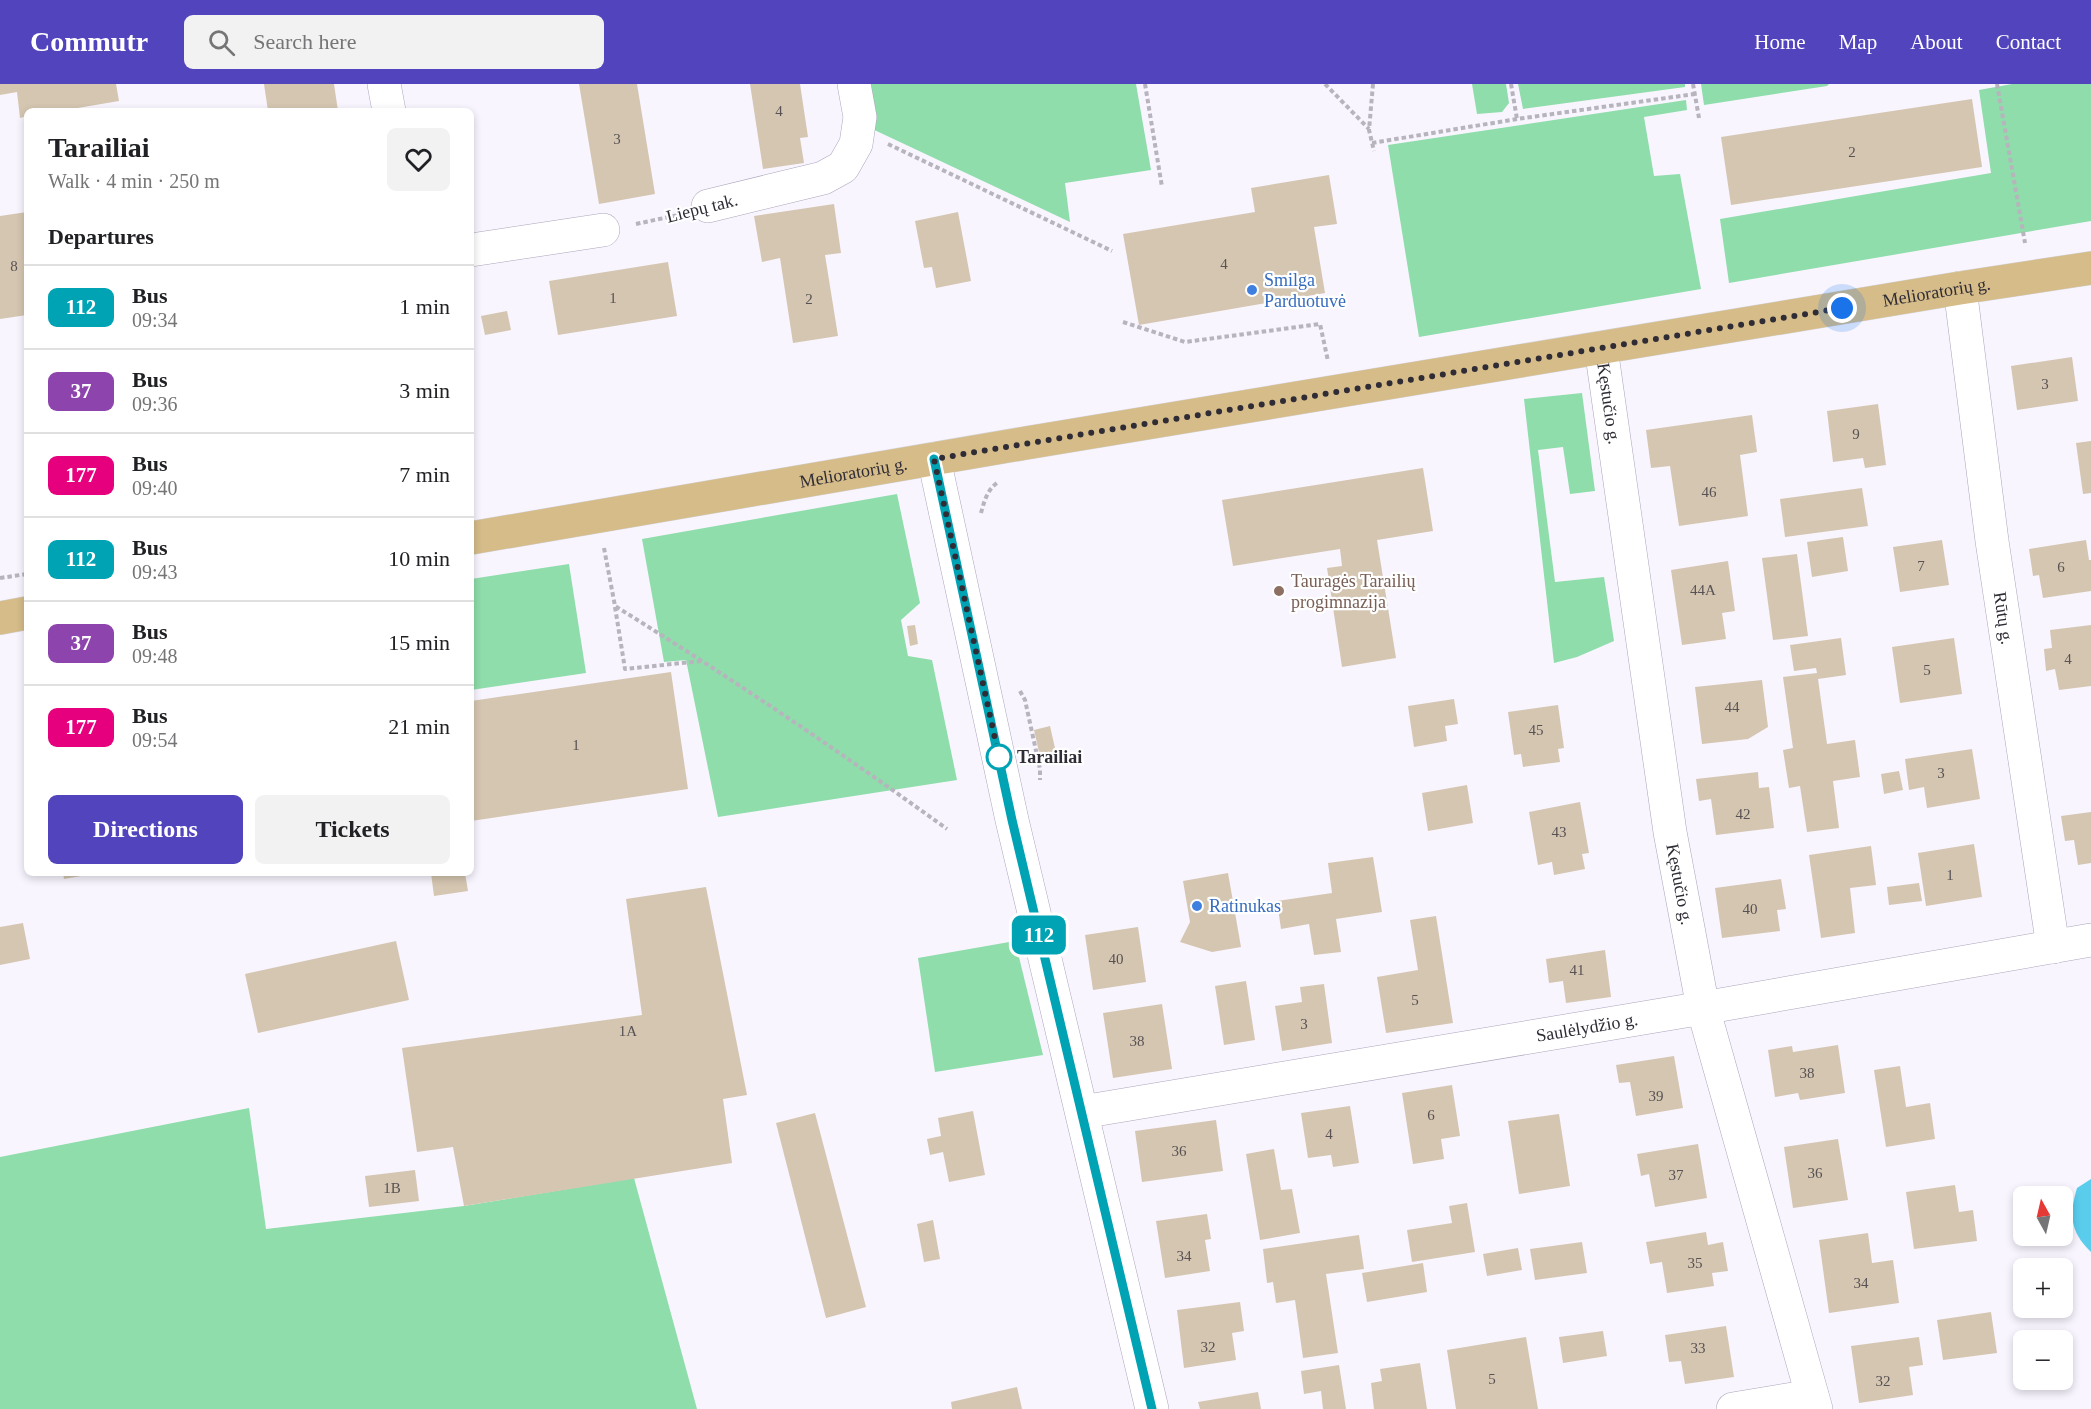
<!DOCTYPE html>
<html lang="en">
<head>
<meta charset="utf-8">
<style>
  :root { --surface:#fff; --page:#f2f2f2; --text:#202124; --muted:#757577; --line:#e0e0e0; --accent:#5244bc }
  body { margin:0; font-family:"Times New Roman",serif; background:var(--page); color:var(--text); height:100vh; display:flex; flex-direction:column; font-size:22px; white-space:nowrap }
  * { box-sizing:border-box; margin:0 }
  p { font-size:20px; color:var(--muted) }
  .icon { flex:none; width:33px; height:33px; fill:none; stroke:currentColor; stroke-width:2; stroke-linecap:round; stroke-linejoin:round }
  .map { position:relative; flex:1; overflow:hidden }
  .sheet { position:absolute; left:24px; top:24px; width:450px; height:768px; display:flex; flex-direction:column; background:var(--surface); border-radius:9px; box-shadow:0 3px 9px #0003 }
  .sheet>* { flex:none }
  .badge { padding:0 12px; border-radius:9px; font-size:21px; line-height:39px }
  .needle { width:39px; rotate:352deg }
  .buttons { position:absolute; left:2013px; top:1102px; display:grid; gap:12px }
  .buttons a { display:grid; place-items:center; width:60px; height:60px; border-radius:9px; background:var(--surface); box-shadow:0 3px 9px #0003; font-size:30px }
  .you { position:absolute; width:30px; height:30px; margin:-15px; border:4px solid #fff; border-radius:50%; background:#1a73e8; box-shadow:0 0 0 9px #1a73e833 }
  .map>.badge { position:absolute; translate:-50% -50%; box-shadow:0 0 0 3px #fff }
  h2 { padding:0 24px; font-size:22px; line-height:54px }
  .round { display:grid; place-items:center; flex:none; width:63px; height:63px; border-radius:9px; background:var(--page) }
  .headline { display:flex; align-items:center; justify-content:space-between; height:102px; padding:0 24px }
  h1 { font-size:28px; font-weight:700; line-height:45px }
  .cta { display:flex; gap:12px; margin-top:auto; padding:12px 24px }
  .cta a { flex:1; height:69px; border-radius:9px; background:var(--accent); color:#fff; font-size:24px; font-weight:700; line-height:69px; text-align:center }
  .cta a+a { background:var(--page); color:var(--text) }
  ul { padding:0; list-style:none }
  li { display:flex; align-items:center; gap:18px; height:84px; padding:0 24px; border-top:2px solid var(--line) }
  li div { flex:1 }
  li b { display:block; font-size:22px }
  li em { font-style:normal }
  li .badge { min-width:66px; font-weight:700; text-align:center }
  header { display:flex; align-items:center; gap:36px; box-sizing:border-box; height:84px; padding:0 30px; background:var(--accent); color:#fff }
  header strong { font-size:28px }
  nav { display:flex; gap:33px; margin-inline-start:auto; font-size:21px }
  .search { width:420px; height:54px; background:var(--page); display:flex; align-items:center; gap:15px; box-sizing:border-box; padding:0 21px; border-radius:9px; color:var(--muted); font-size:22px }
  .map>svg:first-child { display:block }
  .green { fill:#8eddaa }
  .water { fill:#5acded }
  .building { fill:#d5c6b1 }
  .lines { fill:none; stroke-linecap:round; stroke-linejoin:round }
  .minor-casing { stroke:#ada5bb; stroke-width:34 }
  .major-casing { stroke:#d5d5d7; stroke-width:34 }
  .path { stroke:#b7b4bd; stroke-width:4; stroke-dasharray:4.5 3; stroke-linecap:butt }
  .minor { stroke:#fff; stroke-width:33 }
  .major { stroke:#d6bc89; stroke-width:33 }
  .line-casing { stroke:#fff; stroke-width:14 }
  .line { stroke:#00a3b4; stroke-width:9 }
  .walk { stroke:#2f2c35; stroke-width:6; stroke-dasharray:0 10.8 }
  .shop-dot { fill:#3f7fe0; stroke:#fff; stroke-width:2 }
  .education-dot { fill:#8d6e63; stroke:#fff; stroke-width:2 }
  .stop-dot { fill:#fff; stroke:#00a3b4; stroke-width:3 }
  .labels { text-anchor:middle; stroke-width:4.5; stroke-linejoin:round; paint-order:stroke }
  .number-label { font-size:15px; fill:#585254 }
  .street-label { font-size:18px; fill:#2f2c35; stroke:#fff }
  .shop-label { font-size:18px; fill:#366cbe; stroke:#fff; text-anchor:start }
  .education-label { font-size:18px; fill:#785e54; stroke:#fff; text-anchor:start }
  .stop-label { font-size:18px; font-weight:bold; fill:#2f2c35; stroke:#fff; text-anchor:start }
</style>
</head>
<body>
<header>
<strong>Commutr</strong>
<div class="search"><svg class="icon" aria-label="search" viewBox="0 0 24 24"><circle cx="10" cy="10" r="6"/><path d="M15 15l6 6"/></svg>Search here</div>
<nav><a>Home</a><a>Map</a><a>About</a><a>Contact</a></nav>
</header>
<div class="map">
<svg width="2091" height="1325" viewBox="0 0 2091 1325">
  <rect width="100%" height="100%" fill="#f8f5ff"/>
  <g class="green">
    <path d="M 863,0 L 1136,0 L 1151,86 L 1065,99 L 1070,138 L 868,43 Z"/>
    <path d="M 1472,0 L 1506,0 L 1509,19 L 1502,28 L 1477,30 Z"/>
    <path d="M 1518,0 L 1685,0 L 1685,3 L 1523,25 Z"/>
    <path d="M 1701,0 L 1829,0 L 1827,2 L 1704,21 Z"/>
    <path d="M 2012,0 L 2091,0 L 2091,137 L 1729,199 L 1720,135 L 1991,89 L 1979,6 Z"/>
    <path d="M 1686,16 L 1687,26 L 1644,33 L 1654,92 L 1680,90 L 1701,205 L 1419,253 L 1388,61 Z"/>
    <path d="M 1582,309 L 1595,407 L 1570,410 L 1563,363 L 1538,366 L 1555,498 L 1604,493 L 1614,557 L 1577,573 L 1554,579 L 1524,315 Z"/>
    <path d="M 897,410 L 920,519 L 901,536 L 908,572 L 932,576 L 957,696 L 718,733 L 686,576 L 664,578 L 642,455 Z"/>
    <path d="M 569,480 L 586,589 L 471,606 L 471,495 Z"/>
    <path d="M 1015,857 L 1043,971 L 935,988 L 918,874 Z"/>
    <path d="M 249,1024 L 266,1145 L 464,1122 L 634,1094 L 697,1325 L 0,1325 L 0,1073 Z"/>
  </g>
  <path class="water" d="M 2091,1095 L 2091,1168 C 2070,1148 2069,1131 2077,1104 Z"/>
  <g class="building">
    <path d="M 0,0 L 116,0 L 119,17 L 60,27 L 27,27 L 27,32 L 20,34 L 17,8 L 0,11 Z"/>
    <path d="M 264,0 L 334,0 L 338,27 L 268,27 Z"/>
    <path d="M 579,0 L 637,0 L 655,110 L 599,120 Z"/>
    <path d="M 750,0 L 800,0 L 808,53 L 800,54 L 804,79 L 763,85 Z"/>
    <path d="M 1972,15 L 1982,83 L 1731,121 L 1721,53 Z"/>
    <path d="M 1329,91 L 1337,140 L 1314,143 L 1325,209 L 1139,241 L 1123,150 L 1255,128 L 1251,104 Z"/>
    <path d="M 834,120 L 841,169 L 825,171 L 838,252 L 793,259 L 780,174 L 762,178 L 754,132 Z"/>
    <path d="M 27,128 L 27,231 L 0,235 L 0,132 Z"/>
    <path d="M 958,128 L 971,197 L 936,204 L 932,183 L 924,184 L 915,137 Z"/>
    <path d="M 668,178 L 677,232 L 558,251 L 549,197 Z"/>
    <path d="M 507,227 L 511,246 L 485,251 L 481,232 Z"/>
    <path d="M 2072,273 L 2078,317 L 2017,326 L 2011,282 Z"/>
    <path d="M 1878,320 L 1886,381 L 1865,384 L 1863,374 L 1833,378 L 1827,327 Z"/>
    <path d="M 1752,331 L 1757,368 L 1740,371 L 1748,432 L 1679,442 L 1670,382 L 1651,384 L 1646,346 Z"/>
    <path d="M 2091,357 L 2091,409 L 2083,410 L 2076,359 Z"/>
    <path d="M 1423,384 L 1433,447 L 1377,456 L 1396,574 L 1342,583 L 1327,484 L 1342,482 L 1340,465 L 1233,482 L 1222,416 Z"/>
    <path d="M 1862,404 L 1868,442 L 1785,453 L 1780,415 Z"/>
    <path d="M 1843,453 L 1848,487 L 1812,493 L 1807,458 Z"/>
    <path d="M 1942,456 L 1949,501 L 1900,508 L 1893,463 Z"/>
    <path d="M 2086,456 L 2089,476 L 2091,476 L 2091,507 L 2043,514 L 2039,491 L 2033,492 L 2029,465 Z"/>
    <path d="M 1797,470 L 1808,552 L 1773,556 L 1762,474 Z"/>
    <path d="M 1728,477 L 1735,527 L 1722,529 L 1726,555 L 1682,561 L 1671,486 Z"/>
    <path d="M 915,541 L 918,560 L 910,562 L 907,542 Z"/>
    <path d="M 2091,541 L 2091,602 L 2059,606 L 2055,585 L 2046,587 L 2044,565 L 2052,564 L 2050,546 Z"/>
    <path d="M 1841,554 L 1846,591 L 1818,595 L 1827,660 L 1855,656 L 1860,693 L 1833,697 L 1839,744 L 1807,748 L 1800,702 L 1789,704 L 1783,666 L 1793,664 L 1783,593 L 1817,589 L 1816,584 L 1794,587 L 1790,561 Z"/>
    <path d="M 1954,554 L 1962,610 L 1900,619 L 1892,563 Z"/>
    <path d="M 671,588 L 688,705 L 471,737 L 471,617 Z"/>
    <path d="M 1762,596 L 1768,643 L 1748,655 L 1702,660 L 1695,603 Z"/>
    <path d="M 1454,615 L 1458,640 L 1445,642 L 1447,657 L 1414,663 L 1408,622 Z"/>
    <path d="M 1558,621 L 1564,664 L 1558,665 L 1560,678 L 1523,683 L 1521,670 L 1514,671 L 1508,628 Z"/>
    <path d="M 1050,642 L 1057,673 L 1041,677 L 1034,646 Z"/>
    <path d="M 1972,665 L 1980,715 L 1927,724 L 1924,703 L 1909,706 L 1905,675 Z"/>
    <path d="M 1899,687 L 1903,706 L 1884,710 L 1881,690 Z"/>
    <path d="M 1758,688 L 1759,704 L 1769,703 L 1774,744 L 1716,751 L 1711,715 L 1699,717 L 1696,695 Z"/>
    <path d="M 1467,701 L 1473,739 L 1428,747 L 1422,709 Z"/>
    <path d="M 1580,718 L 1589,769 L 1582,770 L 1585,785 L 1554,791 L 1552,778 L 1538,781 L 1529,728 Z"/>
    <path d="M 2091,728 L 2091,779 L 2078,781 L 2074,756 L 2065,757 L 2061,732 Z"/>
    <path d="M 1974,760 L 1982,813 L 1926,822 L 1918,769 Z"/>
    <path d="M 1871,762 L 1876,801 L 1850,804 L 1855,849 L 1821,854 L 1809,771 Z"/>
    <path d="M 1373,773 L 1382,828 L 1336,835 L 1341,868 L 1314,871 L 1309,840 L 1281,845 L 1277,817 L 1332,809 L 1328,779 Z"/>
    <path d="M 63,789 L 92,789 L 92,790 L 64,795 Z"/>
    <path d="M 431,789 L 465,789 L 468,807 L 434,812 Z"/>
    <path d="M 1228,789 L 1241,863 L 1212,868 L 1180,858 L 1190,838 L 1183,797 Z"/>
    <path d="M 1781,795 L 1786,825 L 1777,826 L 1780,847 L 1722,854 L 1715,804 Z"/>
    <path d="M 1919,799 L 1922,817 L 1889,821 L 1887,803 Z"/>
    <path d="M 706,803 L 747,1011 L 723,1015 L 732,1079 L 464,1122 L 453,1063 L 417,1068 L 402,964 L 642,931 L 626,815 Z"/>
    <path d="M 1436,832 L 1453,939 L 1386,949 L 1377,893 L 1418,886 L 1410,836 Z"/>
    <path d="M 23,839 L 30,875 L 0,881 L 0,843 Z"/>
    <path d="M 1138,843 L 1146,898 L 1093,906 L 1085,851 Z"/>
    <path d="M 396,857 L 409,916 L 258,949 L 245,890 Z"/>
    <path d="M 1605,866 L 1611,913 L 1566,919 L 1563,897 L 1549,899 L 1546,875 Z"/>
    <path d="M 1246,897 L 1255,956 L 1224,961 L 1215,902 Z"/>
    <path d="M 1324,900 L 1332,959 L 1282,967 L 1275,922 L 1302,918 L 1300,903 Z"/>
    <path d="M 1162,920 L 1172,985 L 1113,994 L 1103,929 Z"/>
    <path d="M 1838,961 L 1845,1009 L 1800,1016 L 1798,1009 L 1775,1013 L 1768,966 L 1792,962 L 1793,968 Z"/>
    <path d="M 1674,972 L 1683,1024 L 1636,1032 L 1630,998 L 1619,999 L 1616,981 Z"/>
    <path d="M 1900,982 L 1906,1023 L 1930,1019 L 1935,1055 L 1886,1063 L 1874,986 Z"/>
    <path d="M 1452,1001 L 1460,1052 L 1441,1055 L 1444,1075 L 1413,1080 L 1402,1009 Z"/>
    <path d="M 1350,1022 L 1359,1079 L 1333,1083 L 1331,1071 L 1308,1074 L 1301,1029 Z"/>
    <path d="M 973,1027 L 985,1091 L 949,1098 L 943,1068 L 930,1071 L 927,1055 L 941,1052 L 938,1034 Z"/>
    <path d="M 815,1029 L 866,1223 L 826,1234 L 776,1039 Z"/>
    <path d="M 1559,1030 L 1570,1102 L 1519,1110 L 1508,1037 Z"/>
    <path d="M 1216,1036 L 1223,1087 L 1142,1098 L 1135,1047 Z"/>
    <path d="M 1838,1055 L 1848,1116 L 1793,1124 L 1784,1063 Z"/>
    <path d="M 1698,1060 L 1707,1114 L 1655,1123 L 1649,1090 L 1641,1092 L 1637,1070 Z"/>
    <path d="M 1274,1065 L 1281,1106 L 1292,1105 L 1300,1149 L 1260,1156 L 1246,1070 Z"/>
    <path d="M 415,1086 L 419,1117 L 369,1123 L 365,1092 Z"/>
    <path d="M 1955,1101 L 1959,1128 L 1973,1126 L 1977,1157 L 1914,1165 L 1906,1108 Z"/>
    <path d="M 1467,1119 L 1475,1168 L 1412,1178 L 1407,1146 L 1452,1139 L 1449,1122 Z"/>
    <path d="M 1207,1130 L 1211,1155 L 1205,1156 L 1210,1187 L 1165,1194 L 1156,1137 Z"/>
    <path d="M 933,1136 L 940,1175 L 924,1178 L 917,1140 Z"/>
    <path d="M 1706,1148 L 1708,1161 L 1723,1158 L 1728,1187 L 1712,1189 L 1714,1202 L 1667,1209 L 1662,1178 L 1650,1180 L 1646,1158 Z"/>
    <path d="M 1868,1149 L 1872,1179 L 1893,1176 L 1899,1219 L 1829,1229 L 1819,1156 Z"/>
    <path d="M 1359,1151 L 1364,1185 L 1326,1190 L 1338,1269 L 1303,1274 L 1295,1216 L 1276,1219 L 1273,1198 L 1267,1199 L 1263,1165 Z"/>
    <path d="M 1582,1158 L 1587,1189 L 1535,1196 L 1530,1165 Z"/>
    <path d="M 1518,1164 L 1522,1186 L 1487,1192 L 1483,1170 Z"/>
    <path d="M 1423,1179 L 1427,1208 L 1367,1218 L 1362,1189 Z"/>
    <path d="M 1240,1218 L 1244,1247 L 1232,1249 L 1236,1276 L 1184,1284 L 1177,1226 Z"/>
    <path d="M 1991,1228 L 1997,1269 L 1943,1276 L 1937,1236 Z"/>
    <path d="M 1726,1242 L 1734,1293 L 1685,1300 L 1681,1277 L 1669,1278 L 1665,1251 Z"/>
    <path d="M 1603,1247 L 1607,1272 L 1563,1279 L 1559,1253 Z"/>
    <path d="M 1526,1253 L 1538,1325 L 1456,1325 L 1447,1266 Z"/>
    <path d="M 1919,1253 L 1923,1281 L 1909,1283 L 1913,1311 L 1859,1319 L 1851,1262 Z"/>
    <path d="M 1420,1279 L 1427,1325 L 1374,1325 L 1371,1299 L 1382,1297 L 1380,1285 Z"/>
    <path d="M 1339,1281 L 1346,1325 L 1323,1325 L 1321,1307 L 1304,1310 L 1301,1287 Z"/>
    <path d="M 1017,1303 L 1022,1325 L 952,1325 L 951,1318 Z"/>
    <path d="M 1258,1308 L 1261,1325 L 1200,1325 L 1198,1318 Z"/>
  </g>
  <g class="lines">
    <g class="minor-casing">
      <g id="minor">
        <path d="M 384,0 L 389,27"/>
        <path d="M 708,122 L 823,94 L 843,83 L 856,60 L 860,33 L 854,0"/>
        <path d="M 471,166 L 603,146"/>
        <path id="s1" d="M 1960,204 L 1992,457 L 2053,863"/>
        <path id="s2" d="M 1601,264 L 1670,748 L 1703,924 L 1816,1325"/>
        <path d="M 934,375 L 1012,736 L 1152,1325"/>
        <path id="s3" d="M 1082,1028 L 1703,924 L 2091,856"/>
        <path d="M 1733,1325 L 1812,1312"/>
      </g>
    </g>
    <g class="major-casing">
      <g id="major">
        <path id="s4" d="M 471,454 L 1026,359 L 1960,204 L 2091,184"/>
        <path d="M 0,534 L 27,529"/>
      </g>
    </g>
    <g class="path">
      <path d="M 1145,0 L 1162,103"/>
      <path d="M 1325,0 L 1369,45"/>
      <path d="M 1373,0 L 1369,46 L 1374,67"/>
      <path d="M 1511,0 L 1517,35"/>
      <path d="M 1693,0 L 1699,34"/>
      <path d="M 1997,0 L 2025,159"/>
      <path d="M 1372,59 L 1517,35 L 1695,10"/>
      <path d="M 888,60 L 1112,167"/>
      <path d="M 636,140 L 678,131"/>
      <path d="M 1123,238 L 1185,258 L 1320,240 L 1328,277"/>
      <path d="M 981,429 C 984,418 987,406 997,399"/>
      <path d="M 604,464 L 615,522 C 728,592 839,667 947,745"/>
      <path d="M 0,494 L 27,490"/>
      <path d="M 615,523 L 625,585 L 701,577"/>
      <path d="M 1020,607 L 1025,616 L 1040,685 L 1040,696"/>
    </g>
    <use href="#minor" class="minor"/>
    <use href="#major" class="major"/>
  </g>
  <g class="lines">
    <g class="line-casing">
      <path id="line" d="M 934,375 L 1012,736 L 1152,1325"/>
    </g>
    <use href="#line" class="line"/>
    <path class="walk" d="M 999,673 L 934,375 L 1842,224"/>
  </g>
  <g class="shop-dot">
    <circle cx="1252" cy="206" r="6"/>
    <circle cx="1197" cy="822" r="6"/>
  </g>
  <circle class="education-dot" cx="1279" cy="507" r="6"/>
  <circle class="stop-dot" cx="999" cy="673" r="12"/>
  <g class="labels">
    <g class="number-label">
      <text x="779" y="32">4</text>
      <text x="617" y="60">3</text>
      <text x="1852" y="73">2</text>
      <text x="1224" y="185">4</text>
      <text x="14" y="187">8</text>
      <text x="613" y="219">1</text>
      <text x="809" y="220">2</text>
      <text x="2045" y="305">3</text>
      <text x="1856" y="355">9</text>
      <text x="1709" y="413">46</text>
      <text x="1921" y="487">7</text>
      <text x="2061" y="488">6</text>
      <text x="1703" y="511">44A</text>
      <text x="2068" y="580">4</text>
      <text x="1927" y="591">5</text>
      <text x="1732" y="628">44</text>
      <text x="1536" y="651">45</text>
      <text x="576" y="666">1</text>
      <text x="1941" y="694">3</text>
      <text x="1743" y="735">42</text>
      <text x="1559" y="753">43</text>
      <text x="1950" y="796">1</text>
      <text x="1750" y="830">40</text>
      <text x="1116" y="880">40</text>
      <text x="1577" y="891">41</text>
      <text x="1415" y="921">5</text>
      <text x="1304" y="945">3</text>
      <text x="628" y="952">1A</text>
      <text x="1137" y="962">38</text>
      <text x="1807" y="994">38</text>
      <text x="1656" y="1017">39</text>
      <text x="1431" y="1036">6</text>
      <text x="1329" y="1055">4</text>
      <text x="1179" y="1072">36</text>
      <text x="1815" y="1094">36</text>
      <text x="1676" y="1096">37</text>
      <text x="392" y="1109">1B</text>
      <text x="1184" y="1177">34</text>
      <text x="1695" y="1184">35</text>
      <text x="1861" y="1204">34</text>
      <text x="1208" y="1268">32</text>
      <text x="1698" y="1269">33</text>
      <text x="1492" y="1300">5</text>
      <text x="1883" y="1302">32</text>
    </g>
    <g class="street-label">
      <text transform="translate(702 124) rotate(-14)" y="6">Liepų tak.</text>
      <text dy="6" stroke="none"><textPath href="#s4" startOffset="1486">Melioratorių g.</textPath></text>
      <text dy="6" stroke="none"><textPath href="#s2" startOffset="56">Kęstučio g.</textPath></text>
      <text dy="6" stroke="none"><textPath href="#s4" startOffset="388">Melioratorių g.</textPath></text>
      <text dy="6" stroke="none"><textPath href="#s1" startOffset="333">Rūtų g.</textPath></text>
      <text dy="6" stroke="none"><textPath href="#s2" startOffset="542">Kęstučio g.</textPath></text>
      <text dy="6" stroke="none"><textPath href="#s3" startOffset="512">Saulėlydžio g.</textPath></text>
    </g>
    <g class="shop-label">
      <text x="1264" y="202">Smilga<tspan x="1264" dy="21">Parduotuvė</tspan></text>
      <text x="1209" y="828">Ratinukas</text>
    </g>
    <g class="education-label">
      <text x="1291" y="503">Tauragės Tarailių<tspan x="1291" dy="21">progimnazija</tspan></text>
    </g>
    <g class="stop-label">
      <text x="1017" y="679">Tarailiai</text>
    </g>
  </g>
</svg>
<div class="buttons">
<a><svg class="needle" viewBox="-14 -14 28 28"><path d="M0-13l5 13h-10z" fill="#e53935"/><path d="M0 13l5-13h-10z" fill="#757577"/></svg></a>
<a>+</a>
<a>−</a>
</div>
<div class="you" style="left:1842px;top:224px"></div>
<b class="badge" style="left:1039px;top:851px;background:#00a3b4;color:#fff">112</b>
<section class="sheet">
<div class="headline"><div><h1>Tarailiai</h1><p>Walk · 4 min · 250 m</p></div><a class="round"><svg class="icon" aria-label="heart" viewBox="0 0 24 24"><path d="M12 20l-8-8c-3-5 5-10 8-4 3-6 11-1 8 4z"/></svg></a></div>
<h2>Departures</h2>
<ul>
<li><span class="badge" style="background:#00a3b4;color:#fff">112</span><div><b>Bus</b><p>09:34</p></div><em>1 min</em></li>
<li><span class="badge" style="background:#8e44ad;color:#fff">37</span><div><b>Bus</b><p>09:36</p></div><em>3 min</em></li>
<li><span class="badge" style="background:#e6007e;color:#fff">177</span><div><b>Bus</b><p>09:40</p></div><em>7 min</em></li>
<li><span class="badge" style="background:#00a3b4;color:#fff">112</span><div><b>Bus</b><p>09:43</p></div><em>10 min</em></li>
<li><span class="badge" style="background:#8e44ad;color:#fff">37</span><div><b>Bus</b><p>09:48</p></div><em>15 min</em></li>
<li><span class="badge" style="background:#e6007e;color:#fff">177</span><div><b>Bus</b><p>09:54</p></div><em>21 min</em></li>
</ul>
<div class="cta"><a>Directions</a><a>Tickets</a></div>
</section>
</div>
</body>
</html>
